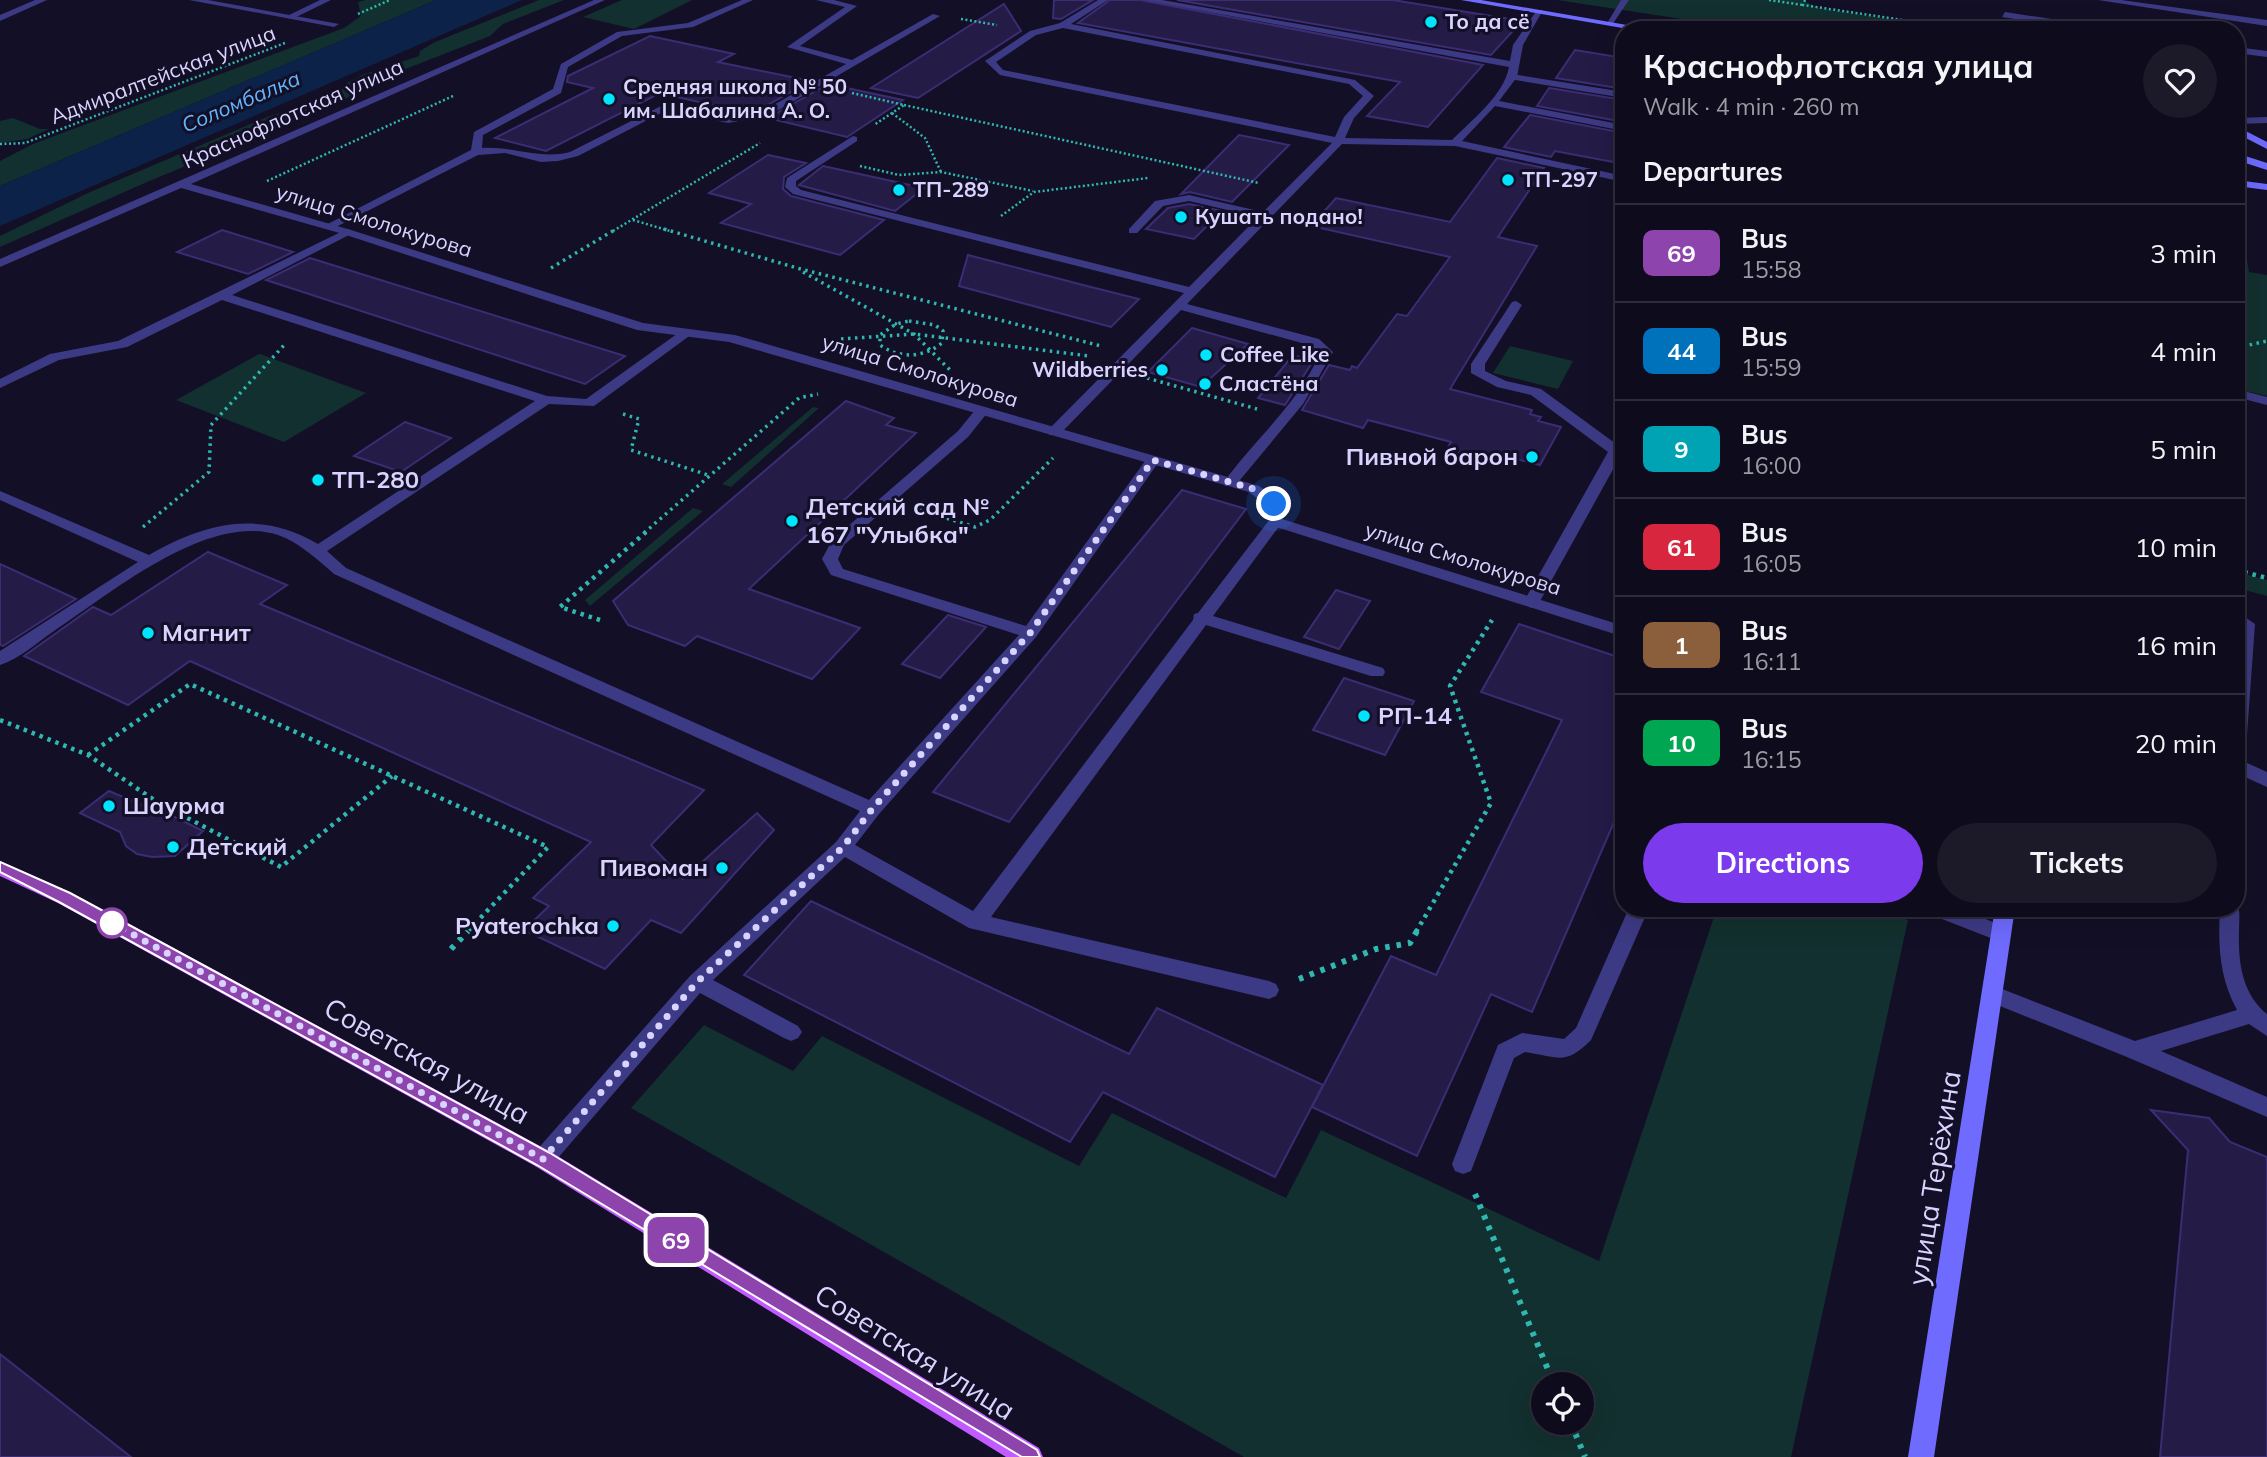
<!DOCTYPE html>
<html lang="en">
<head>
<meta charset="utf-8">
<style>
  :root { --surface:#0e0b1c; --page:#1c1929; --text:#f1f3f6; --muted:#9b9ba3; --line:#2e2b3b; --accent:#7c3aed }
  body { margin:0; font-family:Mulish,sans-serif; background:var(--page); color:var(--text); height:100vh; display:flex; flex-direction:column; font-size:26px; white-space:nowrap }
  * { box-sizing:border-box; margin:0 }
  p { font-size:23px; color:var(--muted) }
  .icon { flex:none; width:38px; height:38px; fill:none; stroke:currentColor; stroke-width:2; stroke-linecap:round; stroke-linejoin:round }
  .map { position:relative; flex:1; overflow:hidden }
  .panel { position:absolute; left:1615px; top:21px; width:630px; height:896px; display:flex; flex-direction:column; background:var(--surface); border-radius:28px; box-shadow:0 7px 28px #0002,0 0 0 2px var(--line) }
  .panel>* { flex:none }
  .badge { padding:0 14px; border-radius:10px; font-size:24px; line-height:46px }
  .buttons { position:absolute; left:1531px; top:1372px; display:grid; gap:14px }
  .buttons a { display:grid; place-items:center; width:63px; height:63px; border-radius:50%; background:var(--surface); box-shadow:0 7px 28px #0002,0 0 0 2px var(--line); font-size:35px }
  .you { position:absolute; width:35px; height:35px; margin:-18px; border:5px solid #fff; border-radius:50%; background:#1a73e8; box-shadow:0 0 0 10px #1a73e833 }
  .map>.badge { position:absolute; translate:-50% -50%; box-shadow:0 0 0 4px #fff }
  h2 { padding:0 28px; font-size:26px; line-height:63px }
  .round { display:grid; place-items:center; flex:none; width:74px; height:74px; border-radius:37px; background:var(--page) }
  .overview { display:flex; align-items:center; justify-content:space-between; height:119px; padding:0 28px }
  h1 { font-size:33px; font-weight:700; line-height:52px }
  .button { display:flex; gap:14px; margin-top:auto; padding:14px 28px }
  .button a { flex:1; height:80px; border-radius:42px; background:var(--accent); color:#fff; font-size:28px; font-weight:700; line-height:80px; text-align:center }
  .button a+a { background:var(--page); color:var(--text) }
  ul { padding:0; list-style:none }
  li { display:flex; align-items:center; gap:21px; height:98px; padding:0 28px; border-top:2px solid var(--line) }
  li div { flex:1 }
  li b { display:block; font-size:26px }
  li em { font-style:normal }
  li .badge { min-width:77px; font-weight:700; text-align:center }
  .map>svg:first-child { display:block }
  .green { fill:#12302f; fill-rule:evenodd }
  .water { fill:#0c2248 }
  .building { fill:#241b47; stroke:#3b2d73; stroke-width:2 }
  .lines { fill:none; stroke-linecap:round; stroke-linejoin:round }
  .path-far3 { stroke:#2fb8b0; stroke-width:2.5; stroke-dasharray:2 2.5; stroke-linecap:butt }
  .path-far2 { stroke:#2fb8b0; stroke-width:3.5; stroke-dasharray:2.5 4.5; stroke-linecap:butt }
  .path-far1 { stroke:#2fb8b0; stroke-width:4.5; stroke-dasharray:3.5 5; stroke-linecap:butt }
  .path { stroke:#2fb8b0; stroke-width:6; stroke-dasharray:4.5 7; stroke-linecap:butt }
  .lane { fill:#3d3a85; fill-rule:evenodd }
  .street { fill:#3d3a85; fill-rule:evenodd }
  .secondary { fill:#6f6bff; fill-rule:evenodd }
  .primary { fill:#c25bff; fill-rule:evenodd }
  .line { fill:#8e44ad; stroke:#fff; stroke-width:2 }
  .walk { stroke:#d9d4ff; stroke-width:7; stroke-dasharray:0 12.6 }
  .poi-dot { fill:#00e5ff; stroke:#130f26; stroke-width:2.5 }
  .stop-dot { fill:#fff; stroke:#8e44ad; stroke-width:3.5 }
  .labels { text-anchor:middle; stroke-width:6; stroke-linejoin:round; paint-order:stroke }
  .far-poi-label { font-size:21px; font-weight:bold; fill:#d9d4ff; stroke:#130f26; text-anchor:start }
  .far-street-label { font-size:21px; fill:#d9d4ff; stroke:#130f26 }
  .far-water-label { font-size:21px; font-style:italic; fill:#62b6ff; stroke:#130f26 }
  .poi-label { font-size:24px; font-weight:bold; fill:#d9d4ff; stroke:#130f26; text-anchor:start }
  .near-street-label { font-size:28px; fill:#d9d4ff; stroke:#130f26 }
</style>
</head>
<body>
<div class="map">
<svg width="2267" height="1457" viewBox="0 0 2267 1457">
  <rect width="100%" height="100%" fill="#130f26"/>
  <g class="green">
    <path d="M 366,0 L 436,0 L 0,186 L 0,161 L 33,144 L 344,28 L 361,16 L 358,2 Z"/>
    <path d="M 539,0 L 564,0 L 503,24 L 490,36 L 380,79 L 336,104 L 147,182 L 0,247 L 0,236 L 90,192 L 267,117 L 336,96 L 347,83 L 362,75 L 419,56 L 420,51 L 435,42 Z"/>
    <path d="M 622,0 L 692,0 L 634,29 L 583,17 Z"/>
    <path d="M 1557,0 L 1802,0 L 1819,8 L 1959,30 L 1754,30 Z"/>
    <path d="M 13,118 L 40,129 L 49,129 L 27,139 L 0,143 L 0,121 Z"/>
    <path d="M 2237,202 L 2249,272 L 2267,275 L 2267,396 L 2237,389 Z"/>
    <path d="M 1510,346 L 1573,361 L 1558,389 L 1493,373 Z"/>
    <path d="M 259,354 L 260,354 L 366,393 L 284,442 L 176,400 Z"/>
    <path d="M 813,407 L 819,408 L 731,487 L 722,484 Z"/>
    <path d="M 693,508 L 703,511 L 590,606 L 585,600 Z"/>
    <path d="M 2237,572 L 2267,580 L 2267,596 L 2237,588 Z"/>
    <path d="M 1717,908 L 1878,908 L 1908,920 L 1791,1457 L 1244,1457 L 631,1108 L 704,1025 L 793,1071 L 822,1036 L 1079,1166 L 1112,1113 L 1286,1198 L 1321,1130 L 1599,1261 ZM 1544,1384 L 1582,1384 L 1582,1423 L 1544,1423 Z"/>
  </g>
  <path class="water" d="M 436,0 L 522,0 L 0,226 L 0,186 Z"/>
  <g class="building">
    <path d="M 1054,0 L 1093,0 L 1061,19 L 1053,18 Z"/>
    <path d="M 1110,0 L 1140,0 L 1483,65 L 1428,127 L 1367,116 L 1400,82 L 1078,23 Z"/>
    <path d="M 1177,0 L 1393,0 L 1522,21 L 1491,55 Z"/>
    <path d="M 1004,4 L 1021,31 L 918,98 L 871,88 Z"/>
    <path d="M 650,36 L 734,54 L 718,62 L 811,81 L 762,108 L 742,112 L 660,93 L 546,151 L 495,138 L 593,88 L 567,82 L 568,76 Z"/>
    <path d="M 1575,50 L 1624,58 L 1624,89 L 1556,78 Z"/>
    <path d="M 828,84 L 903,100 L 847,137 L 768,118 Z"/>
    <path d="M 1549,88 L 1624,100 L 1624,122 L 1537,106 Z"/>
    <path d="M 1530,115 L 1624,133 L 1624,164 L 1555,151 L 1551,157 L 1504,147 Z"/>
    <path d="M 1239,135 L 1289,145 L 1232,202 L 1190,192 L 1181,194 Z"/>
    <path d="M 768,155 L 806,163 L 784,177 L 783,189 L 791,196 L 884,220 L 840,255 L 721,223 L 751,204 L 709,193 Z"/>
    <path d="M 1497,158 L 1544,168 L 1498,237 L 1537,246 L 1450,389 L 1532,410 L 1530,414 L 1541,417 L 1538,421 L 1561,427 L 1540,465 L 1497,454 L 1493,461 L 1447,449 L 1451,442 L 1368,420 L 1363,428 L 1302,410 L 1329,365 L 1350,370 L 1352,366 L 1357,368 L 1397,314 L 1407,316 L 1450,257 L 1311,226 L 1336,198 L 1450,222 Z"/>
    <path d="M 823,166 L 924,188 L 895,211 L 799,185 Z"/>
    <path d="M 1189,204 L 1222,211 L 1194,239 L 1146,229 L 1168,208 Z"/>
    <path d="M 222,230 L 293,252 L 248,274 L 177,252 Z"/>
    <path d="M 968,255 L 1087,286 L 1139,299 L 1111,327 L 959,286 Z"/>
    <path d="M 310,258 L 625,356 L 585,384 L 266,280 Z"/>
    <path d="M 1192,328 L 1248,344 L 1201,387 L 1148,372 Z"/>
    <path d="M 1293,355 L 1313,361 L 1285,405 L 1258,398 Z"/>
    <path d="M 846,401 L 894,418 L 886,425 L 916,433 L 749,589 L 860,628 L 812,679 L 697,636 L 685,646 L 628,625 L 613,601 Z"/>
    <path d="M 405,422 L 451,438 L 401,472 L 354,456 Z"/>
    <path d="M 1182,490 L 1246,509 L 1009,822 L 933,792 Z"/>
    <path d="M 208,552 L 287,585 L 260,604 L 704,790 L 651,845 L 683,879 L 757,813 L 774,830 L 681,933 L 651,920 L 605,969 L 524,930 L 549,906 L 533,898 L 591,842 L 190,661 L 128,705 L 24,656 L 93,607 L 111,615 Z"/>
    <path d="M 0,564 L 76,599 L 3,646 L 0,645 Z"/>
    <path d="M 1336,590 L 1370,601 L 1339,649 L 1304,637 Z"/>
    <path d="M 948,615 L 986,627 L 940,678 L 902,664 Z"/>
    <path d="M 1519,624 L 1624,659 L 1624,799 L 1532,1012 L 1491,994 L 1417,1156 L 1312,1107 L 1391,956 L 1436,975 L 1562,720 L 1481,692 Z"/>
    <path d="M 1344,678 L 1414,701 L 1385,755 L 1313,730 Z"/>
    <path d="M 109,791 L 149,808 L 153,806 L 203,831 L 175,856 L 152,857 L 137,854 L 126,846 L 120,832 L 80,813 Z"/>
    <path d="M 811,901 L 1129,1054 L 1157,1008 L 1323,1085 L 1275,1177 L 1103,1092 L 1070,1142 L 744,975 Z"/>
    <path d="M 2151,1110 L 2209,1118 L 2230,1142 L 2267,1157 L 2267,1457 L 2160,1457 L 2188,1150 Z"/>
    <path d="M 0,1354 L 131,1457 L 0,1457 Z"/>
  </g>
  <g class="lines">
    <g class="path-far3">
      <path d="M 1769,0 L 1803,5"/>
      <path d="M 1805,0 L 1803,5 L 1969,30"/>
      <path d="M 358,14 L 390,0"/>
      <path d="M 961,19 L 997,25"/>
      <path d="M 852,93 L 904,105 L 874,125"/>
      <path d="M 904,105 L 1259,183"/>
      <path d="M 892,113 L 925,138 L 941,172"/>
      <path d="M 0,144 L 25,143 L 285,43"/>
      <path d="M 860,166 L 899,175 L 941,172 L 1033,191"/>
      <path d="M 267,181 L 453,96"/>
      <path d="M 1001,216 L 1034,192 L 1148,178"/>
      <path d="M 633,220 L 670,231"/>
      <path d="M 613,231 L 760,143"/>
    </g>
    <g class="path-far2">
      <path d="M 664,229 L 797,268 L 1101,346"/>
      <path d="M 551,268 L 616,229"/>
      <path d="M 803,272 L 914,334 L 952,372"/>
      <path d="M 909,321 L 935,325 L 943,331 L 942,343 C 923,358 900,359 880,345 L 880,335 L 896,324 Z"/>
      <path d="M 841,339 L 914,334 L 1089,356"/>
      <path d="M 2236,348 L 2267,341"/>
      <path d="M 1147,378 L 1257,409"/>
      <path d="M 623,414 L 639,419 L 631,450 L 708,475"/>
      <path d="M 920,510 L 975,527 L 990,520 L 1053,458"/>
      <path d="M 143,527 L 209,472 L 211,425 L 286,343"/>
      <path d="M 644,533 L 799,398 L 818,394"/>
    </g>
    <g class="path-far1">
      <path d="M 2236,570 L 2267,578"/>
      <path d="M 600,620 L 560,607 L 646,532"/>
      <path d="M 0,720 L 88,755 L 157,802 L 281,867 L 392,776"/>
      <path d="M 88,755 L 190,684 L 548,847 L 467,932"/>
      <path d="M 1416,932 L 1491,803 L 1450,686 L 1492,620"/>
    </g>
    <g class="path">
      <path d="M 451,949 L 468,931"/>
      <path d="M 1299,979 L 1376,949 L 1410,943 L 1417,931"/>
      <path d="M 1475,1194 L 1554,1384"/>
      <path d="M 1571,1423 L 1585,1457"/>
    </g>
    <g class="lane">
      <path d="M 320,0 L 331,0 L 292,19 L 285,17 Z"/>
      <path d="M 742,0 L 753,0 L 693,27 L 622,36 L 568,67 L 561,93 L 483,135 L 482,148 C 514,146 538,160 570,152 L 661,106 L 679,106 L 728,117 L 763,111 L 846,64 L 787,47 L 845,7 L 816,0 L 834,0 L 857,6 L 800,46 L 852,60 L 933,14 L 940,16 L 770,115 L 728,123 L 679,112 L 663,112 L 578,156 L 558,161 L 541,162 L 505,153 L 478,155 L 332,229 L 322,227 L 471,150 L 474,132 L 553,89 L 561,64 L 617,32 L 688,23 Z"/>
      <path d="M 1098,0 L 1108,0 L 1071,24 L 1355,80 L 1374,96 L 1354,118 L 1345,138 L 1452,140 C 1472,120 1504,95 1509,67 L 1143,0 L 1162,0 L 1510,61 L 1513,45 L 1537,10 L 1543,10 L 1523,45 L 1517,77 L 1499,101 L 1624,125 L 1624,131 L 1495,106 L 1462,141 L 1624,176 L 1624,182 L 1455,146 L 1342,144 L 1187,304 L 1319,339 L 1333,352 L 1303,404 L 1235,486 L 1225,486 L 1223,483 C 1255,439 1298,404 1320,353 L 1309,345 L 1181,310 L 1059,435 L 1049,435 L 1049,429 L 1184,293 L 793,194 L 785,187 L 787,178 L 853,136 L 857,137 L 857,141 L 796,181 L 796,186 L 801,190 L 1189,287 L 1258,217 L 1189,201 L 1163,206 L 1137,233 L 1129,233 L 1129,229 L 1155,201 L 1189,195 L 1263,212 L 1332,143 L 1000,75 L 985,61 L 1030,31 L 1060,23 ZM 1063,28 L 1349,84 L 1363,96 L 1344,117 L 1335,137 L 1003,70 L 996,62 L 1036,35 Z"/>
      <path d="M 1621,0 L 1629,0 L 1612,25 L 1606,25 Z"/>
      <path d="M 2098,0 L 2121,0 L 2267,20 L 2267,26 Z"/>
      <path d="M 2005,12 L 2104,27 L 2108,30 L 2084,30 L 2002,17 Z"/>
      <path d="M 2236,47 L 2267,51 L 2267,57 L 2236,53 Z"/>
      <path d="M 2267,117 L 2267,123 L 2236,124 L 2236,118 Z"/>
      <path d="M 347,229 L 351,230 L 351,234 L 232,295 L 547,396 L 586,399 L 681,331 L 692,334 L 594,406 L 549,404 L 327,551 L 346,568 L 869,800 L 1019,635 L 831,575 L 822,559 L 832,540 L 958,431 L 976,409 L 986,409 L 988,412 L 968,437 L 844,545 L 838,559 L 843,569 L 1026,626 L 1148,457 L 1158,457 L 1160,460 L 1036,637 L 879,814 L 855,845 L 973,911 L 1193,620 L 1194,614 L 1198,613 L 1270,519 L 1280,519 L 1283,522 L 1280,525 L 1213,616 L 1383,668 L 1385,672 L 1383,676 L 1371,676 L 1206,625 L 991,917 L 1269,981 L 1276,984 L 1279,990 L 1276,996 L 1269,999 L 969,928 L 845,857 L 713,980 L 798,1026 L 802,1032 L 798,1038 L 791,1041 L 784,1038 L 700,993 L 551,1166 L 543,1169 L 535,1166 L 532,1159 L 535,1152 L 690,976 L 836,842 L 860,811 L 334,574 C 317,559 300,543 278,535 C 207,512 110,594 54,631 C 38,642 19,659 0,665 L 0,651 L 138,562 L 0,500 L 0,491 L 149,555 C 205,523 259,509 318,544 L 535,401 L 222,300 L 127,347 L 59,360 L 0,388 L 0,379 L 50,354 L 118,341 Z"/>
      <path d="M 1516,301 L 1522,305 L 1485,364 L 1485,371 L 1506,381 L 1541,389 L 1619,446 L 1624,446 L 1624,454 L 1621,455 L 1539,603 L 1531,608 L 1523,603 L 1608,452 L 1531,395 L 1497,387 L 1471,373 L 1471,364 L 1512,302 Z"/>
      <path d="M 2236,611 L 2255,624 L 2245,762 L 2267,772 L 2267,787 L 2236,773 L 2239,626 Z"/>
      <path d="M 2236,902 C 2241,910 2239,919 2239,929 C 2238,960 2241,993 2267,1014 L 2267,1036 L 2249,1024 L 2161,1051 L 2267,1097 L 2267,1117 L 2127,1057 L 1985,1000 L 1982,994 L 1985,988 L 1992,985 L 2135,1041 L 2237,1010 C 2219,977 2218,945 2220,908 L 2236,908 Z"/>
      <path d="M 1629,908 L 1649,908 L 1591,1040 C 1565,1066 1559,1057 1525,1052 L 1514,1058 L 1471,1171 L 1463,1174 L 1455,1171 L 1452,1164 L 1498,1045 L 1522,1033 L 1564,1039 L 1576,1028 Z"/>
      <path d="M 1926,908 L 1958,908 L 2008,928 L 2011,934 L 2008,940 L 2001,942 L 1929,914 Z"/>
    </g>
    <g class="street">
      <path d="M 35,0 L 47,0 L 0,21 L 0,15 Z"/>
      <path d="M 189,0 L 208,0 L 339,24 L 334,27 Z"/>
      <path d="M 594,0 L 605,0 L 191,184 L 351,230 L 643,323 L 735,335 L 1259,486 L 1279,501 L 1282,519 L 1624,626 L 1624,637 L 1270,525 L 1267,506 L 1249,492 L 729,342 L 637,330 L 343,234 L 181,188 L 0,267 L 0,259 Z"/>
      <path d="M 1512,74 L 1624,92 L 1624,98 L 1509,79 L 1509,75 Z"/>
      <path d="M 2236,389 L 2267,397 L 2267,405 L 2236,397 Z"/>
    </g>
    <g class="secondary">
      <path d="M 1461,0 L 1481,0 L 1656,30 L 1634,30 Z"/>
      <path d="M 2236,126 L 2267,142 L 2267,149 L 2236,133 Z"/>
      <path d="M 2236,153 L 2267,163 L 2267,170 L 2236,160 Z"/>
      <path d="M 2236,180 L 2267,184 L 2267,190 L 2236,186 Z"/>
      <path d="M 1995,908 L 2015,908 L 1934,1457 L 1908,1457 Z"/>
    </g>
    <path class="primary" d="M 0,861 L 72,893 L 551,1152 L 1039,1448 L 1043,1457 L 1006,1457 L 535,1166 L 58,903 L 0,876 Z"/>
  </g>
  <path class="line" d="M 0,862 L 70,893 L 550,1153 L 1037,1450 L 1040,1457 L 1022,1457 L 537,1165 L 59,902 L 0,872 Z"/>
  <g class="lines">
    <path class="walk" d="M 112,923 L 543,1159 L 697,982 L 843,847 L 873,808 L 1030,633 L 1153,460 L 1254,489 L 1274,504"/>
  </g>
  <g class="poi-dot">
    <circle cx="1431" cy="22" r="7"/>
    <circle cx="609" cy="99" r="7"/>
    <circle cx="1508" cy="180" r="7"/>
    <circle cx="899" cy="190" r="7"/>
    <circle cx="1181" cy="217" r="7"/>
    <circle cx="1206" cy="355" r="7"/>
    <circle cx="1162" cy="370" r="7"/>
    <circle cx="1205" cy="384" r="7"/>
    <circle cx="1532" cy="457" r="7"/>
    <circle cx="318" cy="480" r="7"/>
    <circle cx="792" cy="521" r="7"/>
    <circle cx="148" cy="633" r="7"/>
    <circle cx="1364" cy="716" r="7"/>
    <circle cx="109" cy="806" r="7"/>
    <circle cx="173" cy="847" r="7"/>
    <circle cx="722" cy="868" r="7"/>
    <circle cx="613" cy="926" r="7"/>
  </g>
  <circle class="stop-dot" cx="112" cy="923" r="14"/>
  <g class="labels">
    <g class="far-poi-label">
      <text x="1445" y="29">То да сё</text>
      <text x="623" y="94">Средняя школа № 50<tspan x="623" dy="24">им. Шабалина А. О.</tspan></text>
      <text x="1522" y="187">ТП-297</text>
      <text x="913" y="197">ТП-289</text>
      <text x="1195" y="224">Кушать подано!</text>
      <text x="1220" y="362">Coffee Like</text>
      <text x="1148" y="377" text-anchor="end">Wildberries</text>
      <text x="1219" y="391">Сластёна</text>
    </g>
    <g class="far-street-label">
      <text transform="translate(163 75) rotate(-21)" y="7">Адмиралтейская улица</text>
      <text transform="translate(293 114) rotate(-24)" y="7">Краснофлотская улица</text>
      <text transform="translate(374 221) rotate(17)" y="7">улица Смолокурова</text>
      <text transform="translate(920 371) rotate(17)" y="7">улица Смолокурова</text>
      <text transform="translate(1463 559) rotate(17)" y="7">улица Смолокурова</text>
    </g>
    <g class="far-water-label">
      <text transform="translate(241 102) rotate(-23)" y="7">Соломбалка</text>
    </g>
    <g class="poi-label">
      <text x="1518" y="465" text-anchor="end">Пивной барон</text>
      <text x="332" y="488">ТП-280</text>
      <text x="806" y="515">Детский сад №<tspan x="806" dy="28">167 "Улыбка"</tspan></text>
      <text x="162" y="641">Магнит</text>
      <text x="1378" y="724">РП-14</text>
      <text x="123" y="814">Шаурма</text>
      <text x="187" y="855">Детский</text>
      <text x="708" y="876" text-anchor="end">Пивоман</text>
      <text x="599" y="934" text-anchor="end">Pyaterochka</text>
    </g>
    <g class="near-street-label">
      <text transform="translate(427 1061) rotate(29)" y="10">Советская улица</text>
      <text transform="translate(1934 1178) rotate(-81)" y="10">улица Терёхина</text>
      <text transform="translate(915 1352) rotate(32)" y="10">Советская улица</text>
    </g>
  </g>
</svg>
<div class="buttons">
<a><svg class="icon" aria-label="locate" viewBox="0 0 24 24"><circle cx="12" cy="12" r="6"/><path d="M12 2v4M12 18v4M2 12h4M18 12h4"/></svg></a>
</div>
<div class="you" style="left:1274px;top:504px"></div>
<b class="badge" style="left:676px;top:1240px;background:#8e44ad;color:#fff">69</b>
<section class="panel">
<div class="overview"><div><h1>Краснофлотская улица</h1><p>Walk · 4 min · 260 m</p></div><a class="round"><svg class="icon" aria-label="heart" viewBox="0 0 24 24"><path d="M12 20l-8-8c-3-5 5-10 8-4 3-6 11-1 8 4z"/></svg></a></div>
<h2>Departures</h2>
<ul>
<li><span class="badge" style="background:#8e44ad;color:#fff">69</span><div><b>Bus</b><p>15:58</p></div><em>3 min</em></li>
<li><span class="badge" style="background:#0072bc;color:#fff">44</span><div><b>Bus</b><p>15:59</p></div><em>4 min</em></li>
<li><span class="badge" style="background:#00a3b4;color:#fff">9</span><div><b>Bus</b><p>16:00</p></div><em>5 min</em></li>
<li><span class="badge" style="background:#d7263d;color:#fff">61</span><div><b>Bus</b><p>16:05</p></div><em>10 min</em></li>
<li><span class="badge" style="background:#8b5e3c;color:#fff">1</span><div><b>Bus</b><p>16:11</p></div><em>16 min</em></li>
<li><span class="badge" style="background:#00a651;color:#fff">10</span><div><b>Bus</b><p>16:15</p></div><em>20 min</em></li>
</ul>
<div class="button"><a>Directions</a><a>Tickets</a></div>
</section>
</div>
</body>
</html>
